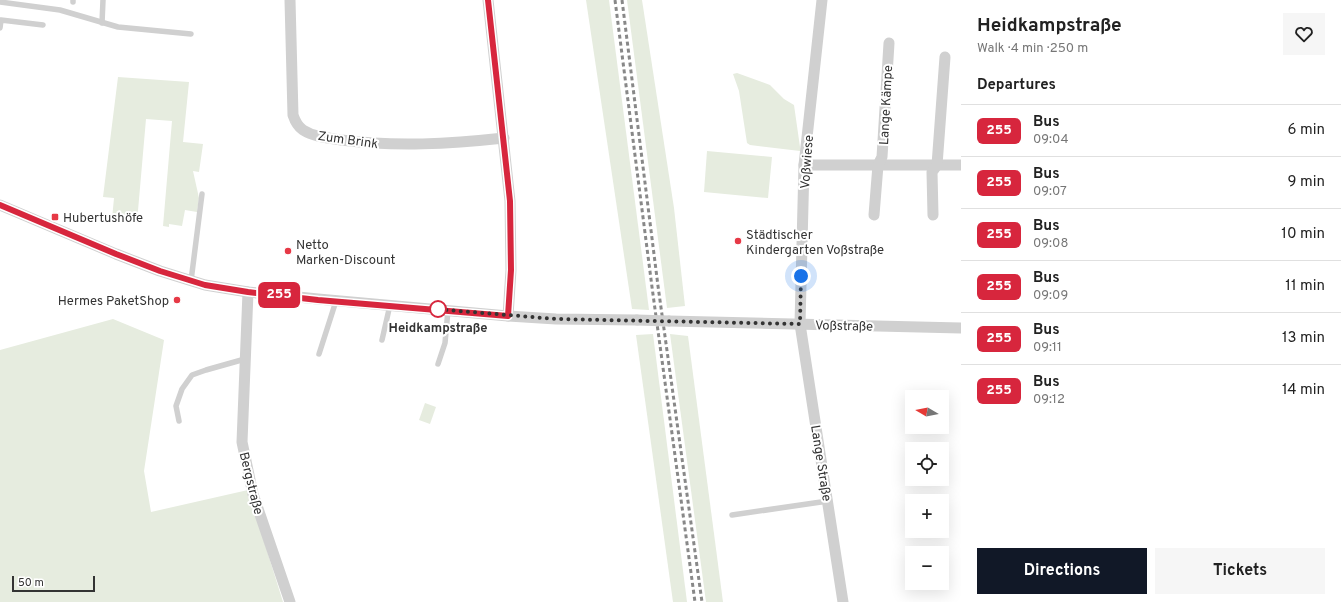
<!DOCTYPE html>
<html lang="en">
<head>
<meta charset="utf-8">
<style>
  :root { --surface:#fff; --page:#f6f6f6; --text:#222; --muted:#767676; --line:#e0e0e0; --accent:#111827 }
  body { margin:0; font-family:Overpass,sans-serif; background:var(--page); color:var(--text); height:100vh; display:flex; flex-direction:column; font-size:15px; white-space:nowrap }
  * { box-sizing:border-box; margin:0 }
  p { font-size:13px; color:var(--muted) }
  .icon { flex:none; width:22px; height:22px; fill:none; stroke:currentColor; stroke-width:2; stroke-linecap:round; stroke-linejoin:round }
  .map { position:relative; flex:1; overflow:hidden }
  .sheet { display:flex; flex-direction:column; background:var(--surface); width:380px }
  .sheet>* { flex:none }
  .badge { padding:0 8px; border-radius:6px; font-size:14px; line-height:26px }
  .needle { width:26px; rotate:280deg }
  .tools { position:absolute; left:905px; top:390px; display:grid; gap:8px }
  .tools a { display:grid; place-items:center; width:44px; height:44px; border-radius:0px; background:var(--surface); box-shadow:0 4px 16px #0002; font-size:20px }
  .scale { position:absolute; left:12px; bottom:10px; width:83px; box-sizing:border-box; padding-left:4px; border:2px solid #333; border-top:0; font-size:11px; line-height:14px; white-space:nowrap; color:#333; -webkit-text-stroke:3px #fff; paint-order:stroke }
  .you { position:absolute; width:20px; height:20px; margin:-10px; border:3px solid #fff; border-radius:50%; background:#1a73e8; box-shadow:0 0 0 6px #1a73e833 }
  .map>.badge { position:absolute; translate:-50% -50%; box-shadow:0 0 0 2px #fff }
  h2 { padding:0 16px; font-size:15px; line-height:36px }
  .round { display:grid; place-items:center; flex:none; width:42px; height:42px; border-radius:0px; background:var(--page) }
  .summary { display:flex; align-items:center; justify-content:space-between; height:68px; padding:0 16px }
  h1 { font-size:19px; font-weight:700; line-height:30px }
  .action { display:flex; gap:8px; margin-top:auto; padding:8px 16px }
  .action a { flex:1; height:46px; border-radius:0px; background:var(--accent); color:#fff; font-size:16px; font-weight:700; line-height:46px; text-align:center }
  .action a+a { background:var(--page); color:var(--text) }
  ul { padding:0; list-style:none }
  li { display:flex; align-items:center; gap:12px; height:52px; padding:0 16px; border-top:1px solid var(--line) }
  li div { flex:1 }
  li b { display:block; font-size:15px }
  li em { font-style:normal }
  li .badge { min-width:44px; font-weight:700; text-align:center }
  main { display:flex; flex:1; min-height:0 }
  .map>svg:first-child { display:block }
  .green { fill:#e6ecdf }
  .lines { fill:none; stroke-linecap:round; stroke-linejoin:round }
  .service { stroke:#d0d0d0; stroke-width:5.5 }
  .minor { stroke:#d0d0d0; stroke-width:11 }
  .rail { stroke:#888; stroke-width:3; stroke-dasharray:4 3; stroke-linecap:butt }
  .minor-bridge { stroke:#d0d0d0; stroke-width:11 }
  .line-casing { stroke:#fff; stroke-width:9 }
  .line { stroke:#d7263d; stroke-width:6 }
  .walk { stroke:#333; stroke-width:4; stroke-dasharray:0 7.2 }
  .poi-dot { fill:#e63946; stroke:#fff; stroke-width:1.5 }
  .stop-dot { fill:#fff; stroke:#d7263d; stroke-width:2 }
  .labels { text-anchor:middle; stroke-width:4; stroke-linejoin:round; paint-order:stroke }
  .street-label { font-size:13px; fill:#333; stroke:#fff }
  .poi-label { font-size:13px; fill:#333; stroke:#fff; text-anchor:start }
  .stop-label { font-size:13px; font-weight:bold; fill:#333; stroke:#fff }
</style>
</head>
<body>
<main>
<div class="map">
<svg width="961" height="602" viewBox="0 0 961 602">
  <rect width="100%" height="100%" fill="#fff"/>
  <g class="green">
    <path d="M 586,0 L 609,0 L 649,310 L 632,309 Z"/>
    <path d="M 627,0 L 642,0 L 674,208 L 685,306 L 667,308 Z"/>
    <path d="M 737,73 L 770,85 L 784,99 L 794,105 L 800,147 L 800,151 L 750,145 L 747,143 L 739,91 L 733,74 Z"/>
    <path d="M 118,77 L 189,82 L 183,142 L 203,144 L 199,172 L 193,171 L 199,198 L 197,212 L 185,210 L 182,226 L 169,224 L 169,227 L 163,226 L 172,121 L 146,119 L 137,222 L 112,219 L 114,198 L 103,197 Z"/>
    <path d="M 707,151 L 772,157 L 768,198 L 704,192 Z"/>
    <path d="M 113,319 L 164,340 L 144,471 L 151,512 L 248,490 L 283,602 L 0,602 L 0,350 Z"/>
    <path d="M 653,334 L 687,602 L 673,602 L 636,335 Z"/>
    <path d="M 670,334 L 688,336 L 723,602 L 706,602 Z"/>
    <path d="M 425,403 L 436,407 L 430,424 L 419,420 Z"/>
  </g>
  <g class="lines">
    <g class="service">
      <path d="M 0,2 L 60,10 L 118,27 L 191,34"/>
      <path d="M 73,2 L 73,0"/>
      <path d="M 102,23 L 103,0"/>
      <path d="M 0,28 L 1,20 L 43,25"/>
      <path d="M 191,281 L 202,194"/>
      <path d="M 382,340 L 390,305"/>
      <path d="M 319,354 L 336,301"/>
      <path d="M 438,364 L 445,343 L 448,310"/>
      <path d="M 179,421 L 176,406 L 182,389 L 192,375 L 206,370 L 245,359"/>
      <path d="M 732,515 L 828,501"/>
    </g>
    <g class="minor">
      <path d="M 290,0 L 293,115 C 295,121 297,126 303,130 C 314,137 328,138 341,140 C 396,147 449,144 504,138"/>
      <path d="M 488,0 L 510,201 L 511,270 L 508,316"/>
      <path d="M 822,0 L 804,165 L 800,324 L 843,602"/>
      <path d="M 804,165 L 961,165"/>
      <path d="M 0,205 L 116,254 L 160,271 L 205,285 L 248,292 L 318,299 L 508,316 L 556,319 L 637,320"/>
      <path d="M 874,215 L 878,165 L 882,157 L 889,43"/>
      <path d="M 933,215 L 932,172 L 937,165 L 945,57"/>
      <path d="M 248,292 L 242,442 L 253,494 L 290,602"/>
      <path d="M 669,321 L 961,328"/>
    </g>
    <g class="rail">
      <path d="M 615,0 L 652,287 L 695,602"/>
      <path d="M 622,0 L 658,286 L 702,602"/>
    </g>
    <path class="minor-bridge" d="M 637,320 L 669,321"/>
  </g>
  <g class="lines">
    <g class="line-casing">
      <path id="line" d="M 0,205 L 116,254 L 160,271 L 205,285 L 248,292 L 318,300 L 508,316 L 511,270 L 510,201 L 488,0"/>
    </g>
    <use href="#line" class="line"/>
    <path class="walk" d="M 438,309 L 435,309 L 556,319 L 800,324 L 801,276"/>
  </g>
  <g class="poi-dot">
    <rect x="51" y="213" width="8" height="8" rx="2"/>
    <circle cx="738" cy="241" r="4"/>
    <circle cx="288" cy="251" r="4"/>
    <circle cx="177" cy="300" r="4"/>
  </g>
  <circle class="stop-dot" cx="438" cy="309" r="8"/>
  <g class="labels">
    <g class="street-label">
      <text transform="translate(885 105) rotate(-87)" y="5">Lange Kämpe</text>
      <text transform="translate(348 139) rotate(8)" y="5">Zum Brink</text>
      <text transform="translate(806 162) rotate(-86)" y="5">Voßwiese</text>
      <text transform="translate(844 325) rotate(1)" y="5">Voßstraße</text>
      <text transform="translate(822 463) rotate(81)" y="5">Lange Straße</text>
      <text transform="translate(252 483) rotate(76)" y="5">Bergstraße</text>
    </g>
    <g class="poi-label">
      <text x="63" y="222">Hubertushöfe</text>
      <text x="746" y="239">Städtischer<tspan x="746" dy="15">Kindergarten Voßstraße</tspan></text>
      <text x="296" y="249">Netto<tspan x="296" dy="15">Marken-Discount</tspan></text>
      <text x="169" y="305" text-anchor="end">Hermes PaketShop</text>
    </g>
    <g class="stop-label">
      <text x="438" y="332">Heidkampstraße</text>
    </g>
  </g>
</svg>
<div class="tools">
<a><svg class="needle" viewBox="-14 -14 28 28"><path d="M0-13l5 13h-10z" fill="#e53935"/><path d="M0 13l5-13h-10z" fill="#767676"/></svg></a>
<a><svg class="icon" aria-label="locate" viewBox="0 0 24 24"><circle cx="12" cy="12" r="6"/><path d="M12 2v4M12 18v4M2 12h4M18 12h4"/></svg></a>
<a>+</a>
<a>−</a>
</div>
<div class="scale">50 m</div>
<div class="you" style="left:801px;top:276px"></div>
<b class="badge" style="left:279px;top:295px;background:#d7263d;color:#fff">255</b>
</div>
<section class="sheet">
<div class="summary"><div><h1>Heidkampstraße</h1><p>Walk · 4 min · 250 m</p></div><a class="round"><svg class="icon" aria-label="heart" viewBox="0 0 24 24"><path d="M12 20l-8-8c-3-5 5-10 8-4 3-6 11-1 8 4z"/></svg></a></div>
<h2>Departures</h2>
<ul>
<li><span class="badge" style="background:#d7263d;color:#fff">255</span><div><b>Bus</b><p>09:04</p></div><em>6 min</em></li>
<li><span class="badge" style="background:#d7263d;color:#fff">255</span><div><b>Bus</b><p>09:07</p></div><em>9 min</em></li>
<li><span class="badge" style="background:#d7263d;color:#fff">255</span><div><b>Bus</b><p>09:08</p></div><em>10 min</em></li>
<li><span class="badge" style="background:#d7263d;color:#fff">255</span><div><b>Bus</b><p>09:09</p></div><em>11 min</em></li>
<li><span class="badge" style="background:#d7263d;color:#fff">255</span><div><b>Bus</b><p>09:11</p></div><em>13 min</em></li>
<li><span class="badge" style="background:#d7263d;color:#fff">255</span><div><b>Bus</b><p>09:12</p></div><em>14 min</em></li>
</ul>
<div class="action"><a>Directions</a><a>Tickets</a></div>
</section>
</main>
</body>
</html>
